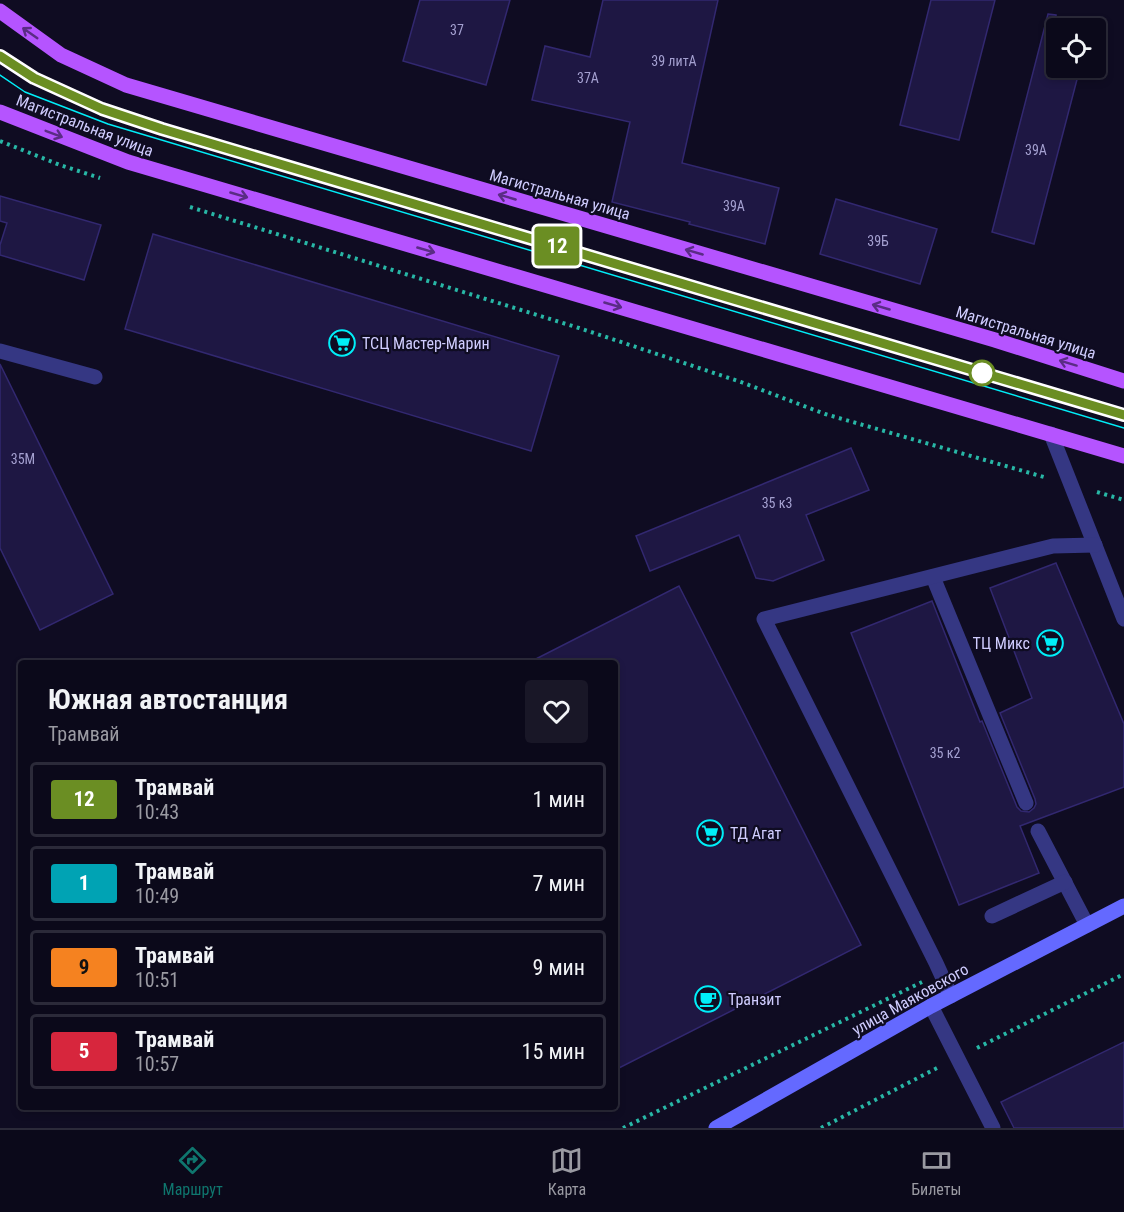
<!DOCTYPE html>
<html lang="ru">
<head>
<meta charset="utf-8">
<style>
  :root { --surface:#0b091a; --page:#191727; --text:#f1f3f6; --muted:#9a9aa2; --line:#2b2a39; --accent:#0f766e }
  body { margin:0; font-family:"Roboto Condensed",sans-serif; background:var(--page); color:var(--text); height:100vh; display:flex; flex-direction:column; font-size:22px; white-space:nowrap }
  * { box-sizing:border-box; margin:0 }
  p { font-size:20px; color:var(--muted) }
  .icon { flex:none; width:33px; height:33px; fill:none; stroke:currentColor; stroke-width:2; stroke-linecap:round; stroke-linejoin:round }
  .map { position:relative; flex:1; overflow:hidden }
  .panel { position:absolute; left:18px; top:660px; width:600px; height:450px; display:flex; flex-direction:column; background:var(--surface); border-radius:6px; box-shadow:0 3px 9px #0003,0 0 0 2px var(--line) }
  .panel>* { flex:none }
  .badge { padding:0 12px; border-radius:4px; font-size:21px; line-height:39px }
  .controls { position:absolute; left:1046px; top:18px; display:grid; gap:12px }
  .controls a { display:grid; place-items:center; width:60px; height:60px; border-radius:6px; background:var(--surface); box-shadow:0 3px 9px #0003,0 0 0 2px var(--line); font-size:30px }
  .map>.badge { position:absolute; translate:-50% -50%; box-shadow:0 0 0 3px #fff }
  .round { display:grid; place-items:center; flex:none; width:63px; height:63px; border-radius:6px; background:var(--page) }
  .headline { display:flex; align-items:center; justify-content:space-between; height:102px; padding:0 30px }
  h1 { font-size:28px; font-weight:700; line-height:45px }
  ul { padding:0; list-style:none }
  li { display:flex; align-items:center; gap:18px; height:75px; margin:0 12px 9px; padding:0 18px; border:3px solid var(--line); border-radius:6px }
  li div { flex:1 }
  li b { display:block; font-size:22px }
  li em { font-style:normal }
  li .badge { min-width:66px; font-weight:700; text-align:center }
  .dock { display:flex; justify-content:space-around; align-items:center; height:84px; border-top:2px solid var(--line); background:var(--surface); font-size:16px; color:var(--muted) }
  .dock a { display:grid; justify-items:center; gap:3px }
  .dock .on { color:var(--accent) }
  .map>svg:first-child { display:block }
  .building { fill:#1e1743; stroke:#322870; stroke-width:1.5 }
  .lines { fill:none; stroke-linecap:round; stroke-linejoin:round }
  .path { stroke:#28b7a6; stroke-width:4; stroke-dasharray:3 4.5; stroke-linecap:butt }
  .service { stroke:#353783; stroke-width:15 }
  .secondary { stroke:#6469ff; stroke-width:15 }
  .primary { stroke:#b554ff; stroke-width:15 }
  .tram { stroke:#00eef8; stroke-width:1.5 }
  .oneway { stroke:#5a2c85 }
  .line-casing { stroke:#fff; stroke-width:14 }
  .line { stroke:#6b8e23; stroke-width:9 }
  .stop-dot { fill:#fff; stroke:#6b8e23; stroke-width:3 }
  .labels { text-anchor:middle; stroke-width:4.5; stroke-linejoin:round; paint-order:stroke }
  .number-label { font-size:14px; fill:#a4a0d0 }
  .street-label { font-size:16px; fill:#d0cdff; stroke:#0f0c22 }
  .poi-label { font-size:16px; fill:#d0cdff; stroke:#0f0c22; text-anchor:start }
</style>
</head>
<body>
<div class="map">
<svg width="1124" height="1128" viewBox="0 0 1124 1128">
  <rect width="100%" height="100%" fill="#0f0c22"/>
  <g class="building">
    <path d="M 420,0 L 510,0 L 486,85 L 403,61 Z"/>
    <path d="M 603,0 L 718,0 L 682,163 L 779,188 L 765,244 L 689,224 L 690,222 L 612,202 L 630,122 L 532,100 L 545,46 L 590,57 Z"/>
    <path d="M 931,0 L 995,0 L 959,140 L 900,125 Z"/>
    <path d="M 1048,14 L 1056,15 L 1056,68 L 1080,68 L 1034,244 L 992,232 Z"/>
    <path d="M 0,196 L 101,225 L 84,280 L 0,255 L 0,245 L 7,223 L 0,221 Z"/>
    <path d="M 836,199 L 937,229 L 920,284 L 820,254 Z"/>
    <path d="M 153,234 L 559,356 L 531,451 L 125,329 Z"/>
    <path d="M 0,364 L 113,594 L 40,630 L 0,548 Z"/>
    <path d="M 851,448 L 869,490 L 806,515 L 824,560 L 773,581 L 756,578 L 739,535 L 650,571 L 636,536 Z"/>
    <path d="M 1056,563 L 1124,724 L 1124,787 L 1020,826 L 1039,873 L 959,905 L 851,633 L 932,601 L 980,722 L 982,721 L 1017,807 L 1021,811 L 1029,812 L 1034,808 L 1036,804 L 1035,799 L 1000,713 L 1032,698 L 990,588 Z"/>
    <path d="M 679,586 L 861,945 L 615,1070 L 615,663 L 528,663 Z"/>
    <path d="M 1124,1042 L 1124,1128 L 1014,1128 L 1001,1102 Z"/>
  </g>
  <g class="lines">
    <g class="path">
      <path d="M 0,141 L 60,165 L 100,178"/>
      <path d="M 190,207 L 579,328 L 741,382 L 825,414 L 1044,477"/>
      <path d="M 1097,492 L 1124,500"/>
      <path d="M 977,1048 L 1124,974"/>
      <path d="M 623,1128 L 922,982"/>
      <path d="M 821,1128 L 939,1067"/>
    </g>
    <g class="service">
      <path d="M 0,351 L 95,377"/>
      <path d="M 1051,434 L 1124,619"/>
      <path d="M 933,577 L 1026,803"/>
      <path d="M 1038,831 L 1087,925"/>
      <path d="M 992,916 L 1065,882"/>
      <path d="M 951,996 L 936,963 L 764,619 L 1053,546 L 1095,545"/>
      <path d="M 931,1006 L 993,1128"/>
    </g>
    <path class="secondary" d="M 716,1128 L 931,1006 L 1124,906"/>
    <g class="primary">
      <path d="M 0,11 L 61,55 L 126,85 L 995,340 L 1124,381"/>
      <path d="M 0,112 L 128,162 L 1124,456"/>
    </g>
    <g class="tram">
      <path d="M 0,56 L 34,78 L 102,109 L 162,129 L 1124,415"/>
      <path d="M 0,75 L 25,92 L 108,124 L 1124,428"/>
    </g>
  </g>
  <defs><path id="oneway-shaft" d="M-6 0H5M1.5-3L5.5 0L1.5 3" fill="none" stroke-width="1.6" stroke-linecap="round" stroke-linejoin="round" transform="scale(1.5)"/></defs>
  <g class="oneway">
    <use href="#oneway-shaft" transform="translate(30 33) rotate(-145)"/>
    <use href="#oneway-shaft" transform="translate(54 134) rotate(21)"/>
    <use href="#oneway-shaft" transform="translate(239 195) rotate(16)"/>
    <use href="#oneway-shaft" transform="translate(507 197) rotate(-164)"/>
    <use href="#oneway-shaft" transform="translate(426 250) rotate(16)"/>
    <use href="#oneway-shaft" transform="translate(694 252) rotate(-164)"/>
    <use href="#oneway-shaft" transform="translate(613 305) rotate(16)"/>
    <use href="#oneway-shaft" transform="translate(881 307) rotate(-164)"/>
    <use href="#oneway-shaft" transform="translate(1068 363) rotate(-163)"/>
  </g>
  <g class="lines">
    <g class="line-casing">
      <path id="line" d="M 0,56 L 34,78 L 102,109 L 162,129 L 1124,415"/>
    </g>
    <use href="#line" class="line"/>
  </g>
  <defs>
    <g id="supermarket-ring" transform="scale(1.35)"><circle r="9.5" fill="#0f0c22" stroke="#00eef8" stroke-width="1.5"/><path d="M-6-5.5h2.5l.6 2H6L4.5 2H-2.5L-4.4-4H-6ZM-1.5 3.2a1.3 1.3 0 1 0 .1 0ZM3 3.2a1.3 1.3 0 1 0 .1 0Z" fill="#00eef8"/></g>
    <g id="cafe-ring" transform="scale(1.35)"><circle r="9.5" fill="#0f0c22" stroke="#00eef8" stroke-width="1.5"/><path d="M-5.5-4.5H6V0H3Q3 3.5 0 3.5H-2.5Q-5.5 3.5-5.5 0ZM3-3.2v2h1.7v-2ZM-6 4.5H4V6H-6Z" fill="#00eef8"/></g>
  </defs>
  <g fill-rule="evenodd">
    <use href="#supermarket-ring" x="342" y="343"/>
    <use href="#supermarket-ring" x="1050" y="643"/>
    <use href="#supermarket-ring" x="710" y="833"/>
    <use href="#cafe-ring" x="708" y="999"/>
  </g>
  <circle class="stop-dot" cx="982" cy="373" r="12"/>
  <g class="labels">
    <g class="number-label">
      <text x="457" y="35">37</text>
      <text x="674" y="66">39 литА</text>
      <text x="588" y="83">37А</text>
      <text x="1036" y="155">39А</text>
      <text x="734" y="211">39А</text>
      <text x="878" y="246">39Б</text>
      <text x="23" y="464">35М</text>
      <text x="777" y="508">35 к3</text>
      <text x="945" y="758">35 к2</text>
    </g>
    <g class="street-label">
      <text transform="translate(85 125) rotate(21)" y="6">Магистральная улица</text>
      <text transform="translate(560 194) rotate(16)" y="6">Магистральная улица</text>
      <text transform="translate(1026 332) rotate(17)" y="6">Магистральная улица</text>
      <text transform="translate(910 999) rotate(-29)" y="6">улица Маяковского</text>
    </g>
    <g class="poi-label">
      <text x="362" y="349">ТСЦ Мастер-Марин</text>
      <text x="1030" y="649" text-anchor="end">ТЦ Микс</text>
      <text x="730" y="839">ТД Агат</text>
      <text x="728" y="1005">Транзит</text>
    </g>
  </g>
</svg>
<div class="controls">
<a><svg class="icon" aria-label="locate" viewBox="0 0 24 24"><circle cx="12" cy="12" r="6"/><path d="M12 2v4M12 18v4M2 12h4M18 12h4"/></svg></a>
</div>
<b class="badge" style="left:557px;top:246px;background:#6b8e23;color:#fff">12</b>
<section class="panel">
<div class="headline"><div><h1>Южная автостанция</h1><p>Трамвай</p></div><a class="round"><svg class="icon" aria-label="heart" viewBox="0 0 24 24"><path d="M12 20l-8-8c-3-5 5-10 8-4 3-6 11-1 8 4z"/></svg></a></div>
<ul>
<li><span class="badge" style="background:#6b8e23;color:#fff">12</span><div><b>Трамвай</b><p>10:43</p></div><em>1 мин</em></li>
<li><span class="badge" style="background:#00a3b4;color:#fff">1</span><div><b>Трамвай</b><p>10:49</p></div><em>7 мин</em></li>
<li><span class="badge" style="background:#f58220;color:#111">9</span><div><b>Трамвай</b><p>10:51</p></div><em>9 мин</em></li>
<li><span class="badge" style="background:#d7263d;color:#fff">5</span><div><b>Трамвай</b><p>10:57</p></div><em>15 мин</em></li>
</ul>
</section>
</div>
<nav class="dock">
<a class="on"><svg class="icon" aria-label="directions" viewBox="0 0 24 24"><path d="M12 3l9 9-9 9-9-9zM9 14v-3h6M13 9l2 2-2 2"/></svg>Маршрут</a>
<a><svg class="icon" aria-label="map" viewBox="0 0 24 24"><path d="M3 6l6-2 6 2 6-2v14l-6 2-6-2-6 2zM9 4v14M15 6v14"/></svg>Карта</a>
<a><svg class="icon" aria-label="tickets" viewBox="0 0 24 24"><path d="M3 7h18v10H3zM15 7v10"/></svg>Билеты</a>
</nav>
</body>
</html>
